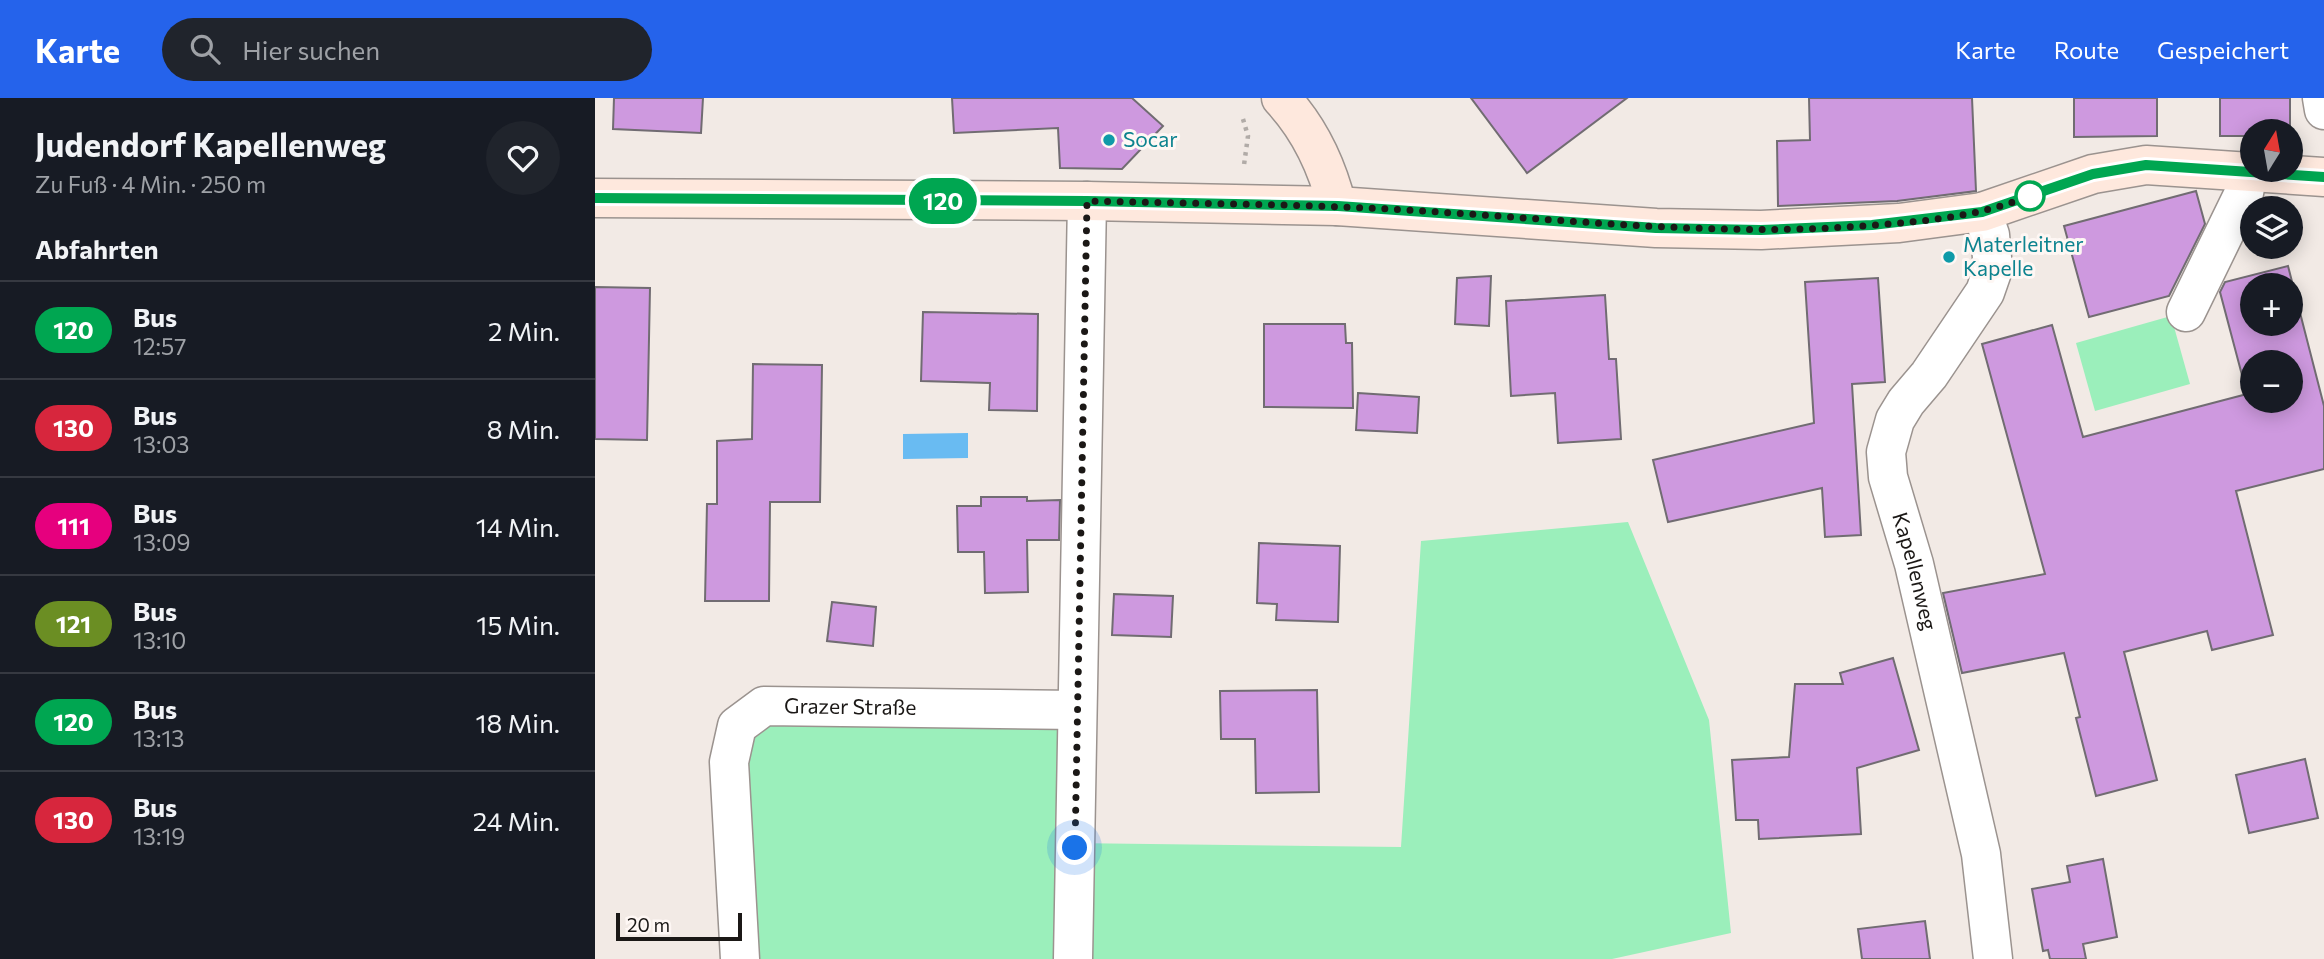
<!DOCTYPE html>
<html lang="de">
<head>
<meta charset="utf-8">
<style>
  :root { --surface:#171b24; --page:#20242c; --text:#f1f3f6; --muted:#9ea1a6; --line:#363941; --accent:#2563eb }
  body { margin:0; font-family:Commissioner,sans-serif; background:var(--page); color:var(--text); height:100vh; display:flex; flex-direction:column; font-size:26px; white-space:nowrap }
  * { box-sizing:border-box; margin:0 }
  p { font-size:23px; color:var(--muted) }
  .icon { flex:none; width:38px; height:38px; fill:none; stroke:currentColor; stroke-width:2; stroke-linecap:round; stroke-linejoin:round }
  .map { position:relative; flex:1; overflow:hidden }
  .panel { display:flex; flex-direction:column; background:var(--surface); width:595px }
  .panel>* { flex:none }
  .badge { padding:0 14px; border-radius:23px; font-size:24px; line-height:46px }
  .needle { width:46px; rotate:11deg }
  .buttons { position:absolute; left:1645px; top:21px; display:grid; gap:14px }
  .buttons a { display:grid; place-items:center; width:63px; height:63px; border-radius:50%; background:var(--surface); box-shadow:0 4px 18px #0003; font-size:35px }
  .scale { position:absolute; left:21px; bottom:18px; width:126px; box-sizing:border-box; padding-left:7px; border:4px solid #1b1816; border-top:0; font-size:19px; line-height:24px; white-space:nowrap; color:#1b1816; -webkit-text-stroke:5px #fef7f4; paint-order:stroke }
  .you { position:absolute; width:35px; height:35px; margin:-18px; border:5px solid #fff; border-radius:50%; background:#1a73e8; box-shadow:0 0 0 10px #1a73e833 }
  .map>.badge { position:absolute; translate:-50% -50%; box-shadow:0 0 0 4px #fff }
  h2 { padding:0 35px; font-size:26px; line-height:63px }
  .round { display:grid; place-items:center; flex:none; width:74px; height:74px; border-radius:37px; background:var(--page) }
  .head { display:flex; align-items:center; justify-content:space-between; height:119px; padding:0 35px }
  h1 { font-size:33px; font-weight:700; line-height:52px }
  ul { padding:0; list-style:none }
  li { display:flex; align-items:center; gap:21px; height:98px; padding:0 35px; border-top:2px solid var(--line) }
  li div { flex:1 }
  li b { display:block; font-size:26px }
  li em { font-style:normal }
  li .badge { min-width:77px; font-weight:700; text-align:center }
  header { display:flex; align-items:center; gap:42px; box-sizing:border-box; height:98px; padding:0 35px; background:var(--accent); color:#fff }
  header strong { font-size:33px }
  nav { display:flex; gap:38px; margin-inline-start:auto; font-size:24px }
  .search { width:490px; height:63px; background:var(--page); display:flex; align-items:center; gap:18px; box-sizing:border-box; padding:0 24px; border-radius:38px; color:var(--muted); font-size:26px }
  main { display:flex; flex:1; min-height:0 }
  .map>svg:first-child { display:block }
  .green { fill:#9befbb }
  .water { fill:#69bbf2 }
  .building { fill:#ce99df; stroke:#716c72; stroke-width:2; fill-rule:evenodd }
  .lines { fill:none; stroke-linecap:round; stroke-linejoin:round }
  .street-casing { stroke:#9b938f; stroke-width:41 }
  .secondary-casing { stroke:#9b938f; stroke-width:41 }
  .path { stroke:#b1aba7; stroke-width:4.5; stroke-dasharray:3.5 5; stroke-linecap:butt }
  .street { stroke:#fff; stroke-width:38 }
  .secondary { stroke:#fee8dd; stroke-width:38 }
  .line-casing { stroke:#fff; stroke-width:16 }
  .line { stroke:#00a651; stroke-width:10 }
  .walk { stroke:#1b1816; stroke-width:7; stroke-dasharray:0 12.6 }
  .culture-dot { fill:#0f9aa8; stroke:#fef7f4; stroke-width:2.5 }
  .stop-dot { fill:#fff; stroke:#00a651; stroke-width:3.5 }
  .labels { text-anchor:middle; stroke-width:6; stroke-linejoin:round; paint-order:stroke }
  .culture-label { font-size:21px; fill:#0d838f; stroke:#fef7f4; text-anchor:start }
  .street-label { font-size:21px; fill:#1b1816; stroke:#fef7f4 }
</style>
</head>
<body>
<header>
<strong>Karte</strong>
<div class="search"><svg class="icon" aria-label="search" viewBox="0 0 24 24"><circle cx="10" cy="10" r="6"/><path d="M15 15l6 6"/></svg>Hier suchen</div>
<nav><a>Karte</a><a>Route</a><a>Gespeichert</a></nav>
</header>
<main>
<section class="panel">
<div class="head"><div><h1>Judendorf Kapellenweg</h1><p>Zu Fuß · 4 Min. · 250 m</p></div><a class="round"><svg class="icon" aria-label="heart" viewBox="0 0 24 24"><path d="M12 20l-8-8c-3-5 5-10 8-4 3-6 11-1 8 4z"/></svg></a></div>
<h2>Abfahrten</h2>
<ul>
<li><span class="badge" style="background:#00a651;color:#fff">120</span><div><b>Bus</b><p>12:57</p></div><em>2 Min.</em></li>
<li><span class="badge" style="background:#d7263d;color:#fff">130</span><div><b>Bus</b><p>13:03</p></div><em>8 Min.</em></li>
<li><span class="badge" style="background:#e6007e;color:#fff">111</span><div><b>Bus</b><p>13:09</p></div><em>14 Min.</em></li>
<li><span class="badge" style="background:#6b8e23;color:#fff">121</span><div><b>Bus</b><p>13:10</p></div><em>15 Min.</em></li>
<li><span class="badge" style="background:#00a651;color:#fff">120</span><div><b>Bus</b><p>13:13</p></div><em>18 Min.</em></li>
<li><span class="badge" style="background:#d7263d;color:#fff">130</span><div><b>Bus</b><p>13:19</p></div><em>24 Min.</em></li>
</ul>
</section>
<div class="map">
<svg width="1729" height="861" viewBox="0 0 1729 861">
  <rect width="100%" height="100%" fill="#f2eae5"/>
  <g class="green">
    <path d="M 1576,218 L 1595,286 L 1500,313 L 1481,245 Z"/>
    <path d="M 1033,424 L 1114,622 L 1136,835 L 1017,861 L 157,861 L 146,736 L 153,633 L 175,618 L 472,622 L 474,745 L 806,749 L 826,443 Z"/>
  </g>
  <path class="water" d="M 373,335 L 373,360 L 308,361 L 308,336 Z"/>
  <g class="building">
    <path d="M 19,0 L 108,0 L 106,35 L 18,31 Z"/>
    <path d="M 357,0 L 537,0 L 568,28 L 527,71 L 465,70 L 463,30 L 359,35 Z"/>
    <path d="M 876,0 L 1032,0 L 932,75 Z"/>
    <path d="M 1214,0 L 1377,0 L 1381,93 L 1302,103 L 1183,108 L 1182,43 L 1215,42 Z"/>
    <path d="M 1479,0 L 1562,0 L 1562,38 L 1479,39 Z"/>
    <path d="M 1625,0 L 1695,0 L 1695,33 L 1657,33 L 1657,38 L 1625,38 Z"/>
    <path d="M 1601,93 L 1610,126 L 1574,198 L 1494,219 L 1469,128 Z"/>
    <path d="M 1693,168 L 1729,308 L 1729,371 L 1641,393 L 1678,537 L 1617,552 L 1612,533 L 1529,554 L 1562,682 L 1501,698 L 1481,620 L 1485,619 L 1469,555 L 1367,575 L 1348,495 L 1450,476 L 1387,246 L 1457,227 L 1488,339 L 1652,296 L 1625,194 L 1630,184 ZM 1657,187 L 1696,187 L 1696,226 L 1657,226 ZM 1657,264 L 1696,264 L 1696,303 L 1657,303 Z"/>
    <path d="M 896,178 L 894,228 L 860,226 L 862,180 Z"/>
    <path d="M 1283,180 L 1290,284 L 1257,286 L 1266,437 L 1230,439 L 1227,390 L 1073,424 L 1058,362 L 1219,325 L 1210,184 Z"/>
    <path d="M 0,189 L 55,190 L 52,342 L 0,341 Z"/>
    <path d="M 1010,197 L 1014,261 L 1021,261 L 1026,341 L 963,345 L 960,295 L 916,298 L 911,203 Z"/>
    <path d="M 328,214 L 443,216 L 442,313 L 394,312 L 395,285 L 326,283 Z"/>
    <path d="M 669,226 L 750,226 L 751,245 L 757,245 L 758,310 L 669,309 Z"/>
    <path d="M 158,266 L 227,267 L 225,404 L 175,404 L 174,503 L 110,503 L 112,406 L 122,406 L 122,343 L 157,341 Z"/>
    <path d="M 763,295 L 824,299 L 822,335 L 761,332 Z"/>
    <path d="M 386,399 L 432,399 L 432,403 L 465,402 L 464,442 L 432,442 L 433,494 L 390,495 L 389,454 L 363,454 L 362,408 L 386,408 Z"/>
    <path d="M 664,445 L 745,448 L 743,524 L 681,522 L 682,506 L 662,505 Z"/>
    <path d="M 519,496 L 578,498 L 576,539 L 517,537 Z"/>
    <path d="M 237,504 L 281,509 L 278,548 L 232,543 Z"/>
    <path d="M 1298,560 L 1324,652 L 1262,670 L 1266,736 L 1164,741 L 1163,722 L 1141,722 L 1137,662 L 1194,659 L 1200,586 L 1248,586 L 1245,575 Z"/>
    <path d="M 722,592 L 724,694 L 661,695 L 660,641 L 626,641 L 625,593 Z"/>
    <path d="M 1710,661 L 1723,720 L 1654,735 L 1641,677 Z"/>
    <path d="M 1508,761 L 1522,839 L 1488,846 L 1491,861 L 1455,861 L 1453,852 L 1448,853 L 1437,791 L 1475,784 L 1472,768 Z"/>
    <path d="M 1330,823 L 1335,861 L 1267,861 L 1263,831 Z"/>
  </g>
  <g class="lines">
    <g class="street-casing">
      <g id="street">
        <path d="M 1727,0 L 1729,12"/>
        <path id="s1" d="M 1387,114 L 1395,137 L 1398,171 L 1390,194 L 1334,277 L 1311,304 L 1300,322 L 1291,354 L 1293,379 L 1319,466 L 1386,756 L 1398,861"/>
        <path d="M 1591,214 L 1649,95 L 1653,74"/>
        <path id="s2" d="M 145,861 L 134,664 L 142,628 L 169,608 L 482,612"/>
        <path d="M 478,861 L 492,103"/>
      </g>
    </g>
    <g class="secondary-casing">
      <g id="secondary">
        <path d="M 686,0 C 715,31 732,68 742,108"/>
        <path d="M 0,100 L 492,103 L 742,108 L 1061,130 L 1166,132 L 1304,125 L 1387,114 L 1498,76 L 1551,67 L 1729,79"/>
      </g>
    </g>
    <path class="path" d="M 648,21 L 653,38 L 649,67"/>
    <use href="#street" class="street"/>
    <use href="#secondary" class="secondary"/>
  </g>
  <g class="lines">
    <g class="line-casing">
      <path id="line" d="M 0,100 L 492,103 L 743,108 L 1061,130 L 1166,132 L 1277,127 L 1387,114 L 1498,76 L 1551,67 L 1729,79"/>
    </g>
    <use href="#line" class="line"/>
    <path class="walk" d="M 480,750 L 492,103 C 613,106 736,106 857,115 C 998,124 1138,139 1280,127 C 1333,123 1385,118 1435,98"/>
  </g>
  <g class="culture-dot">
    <circle cx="514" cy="42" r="7"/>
    <circle cx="1354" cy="159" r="7"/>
  </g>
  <circle class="stop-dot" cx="1435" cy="98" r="14"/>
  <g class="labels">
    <g class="culture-label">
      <text x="528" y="49">Socar</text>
      <text x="1368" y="154">Materleitner<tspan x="1368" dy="24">Kapelle</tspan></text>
    </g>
    <g class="street-label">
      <text dy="7" stroke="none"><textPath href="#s1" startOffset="396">Kapellenweg</textPath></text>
      <text dy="7" stroke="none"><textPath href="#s2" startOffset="354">Grazer Straße</textPath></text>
    </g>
  </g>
</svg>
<div class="buttons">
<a><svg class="needle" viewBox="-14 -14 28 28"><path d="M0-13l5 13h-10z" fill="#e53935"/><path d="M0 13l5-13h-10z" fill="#9ea1a6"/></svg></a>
<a><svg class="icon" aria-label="layers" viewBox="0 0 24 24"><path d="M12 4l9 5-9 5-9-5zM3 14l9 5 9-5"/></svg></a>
<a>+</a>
<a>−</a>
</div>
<div class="scale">20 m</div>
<div class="you" style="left:480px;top:750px"></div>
<b class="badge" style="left:348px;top:103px;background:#00a651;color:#fff">120</b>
</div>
</main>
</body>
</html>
